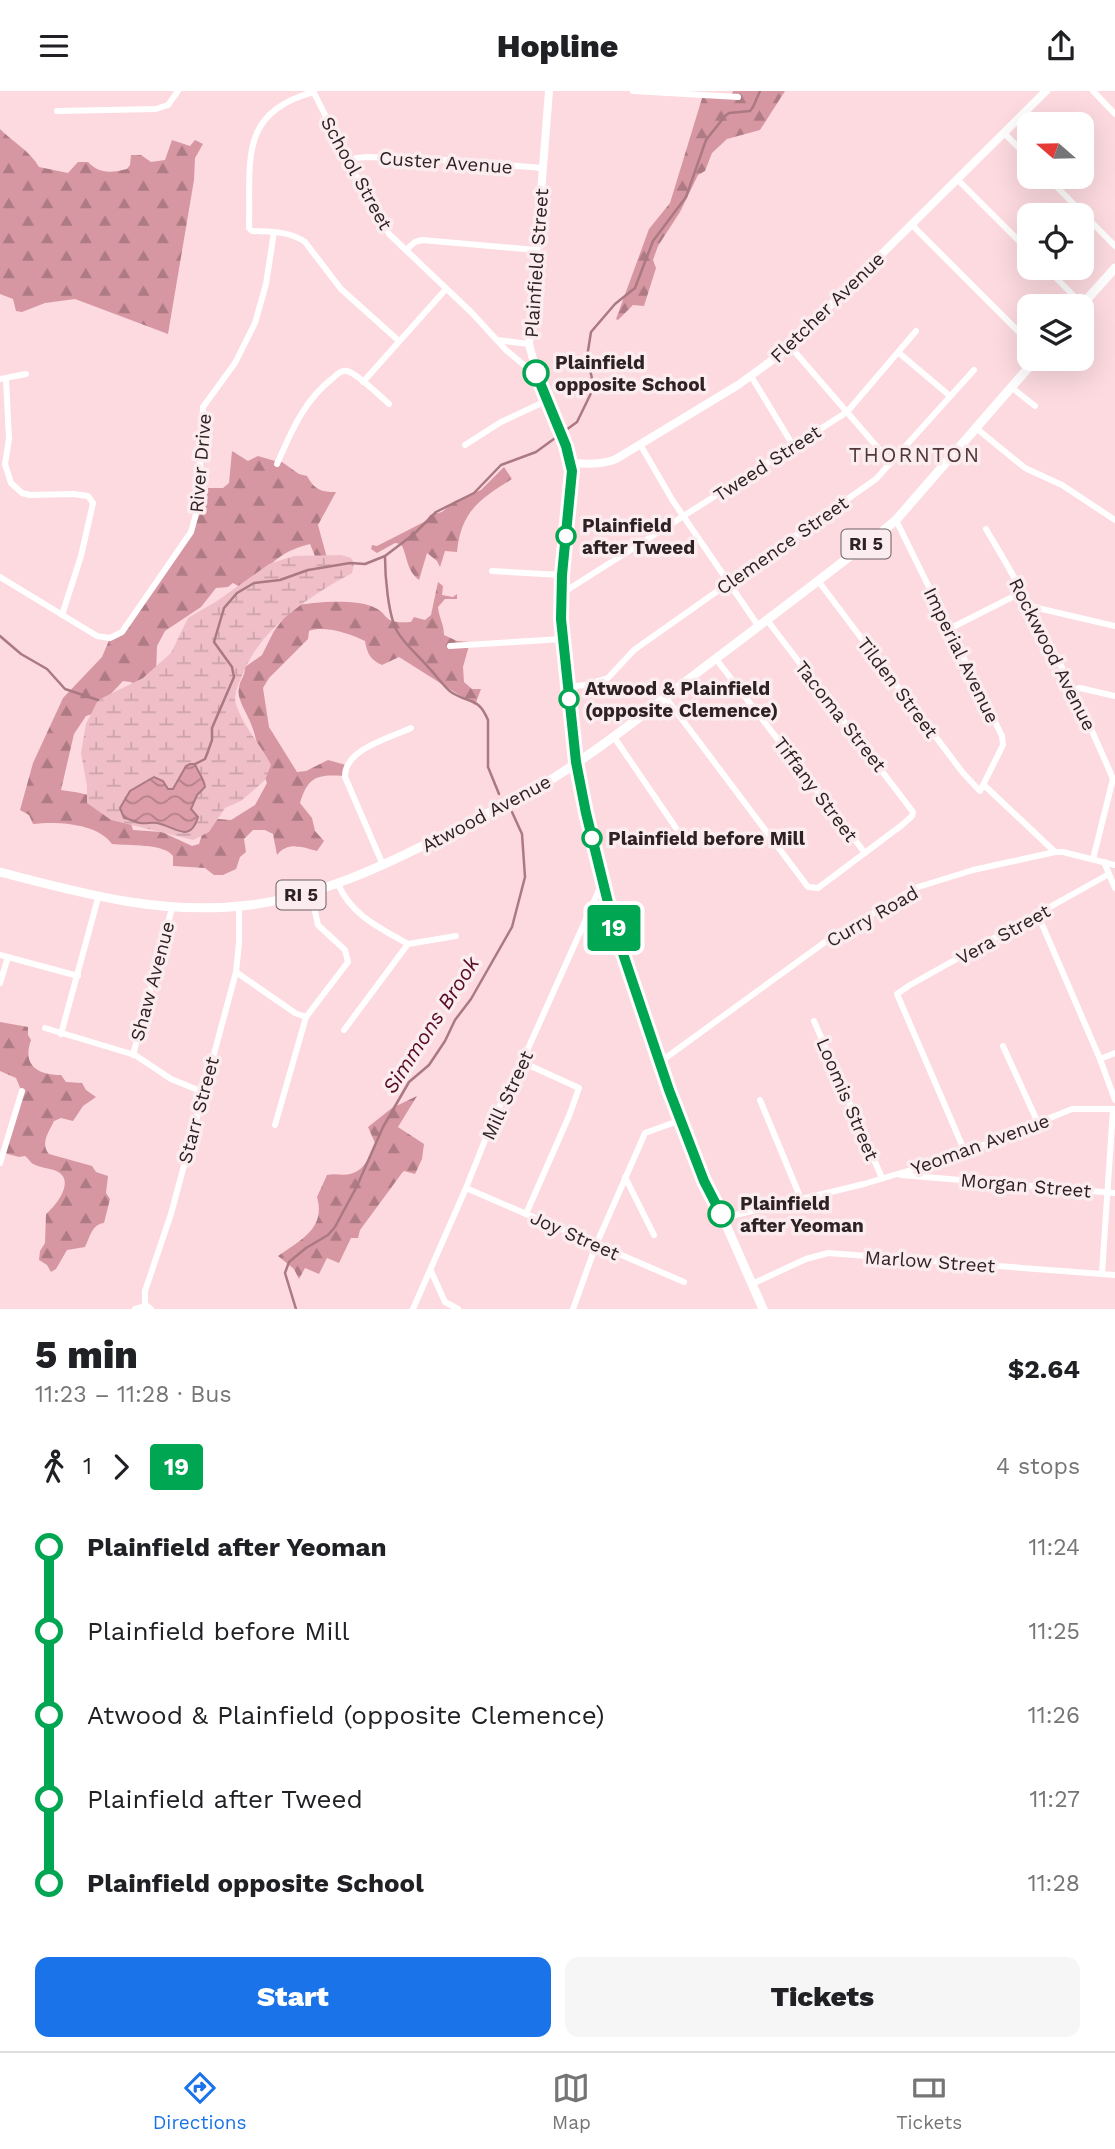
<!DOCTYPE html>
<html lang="en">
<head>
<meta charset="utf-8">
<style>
  :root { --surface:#fff; --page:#f6f6f6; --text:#202124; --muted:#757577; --line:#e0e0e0; --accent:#1a73e8 }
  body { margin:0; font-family:"Work Sans",sans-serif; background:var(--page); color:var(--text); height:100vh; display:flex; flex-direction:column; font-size:26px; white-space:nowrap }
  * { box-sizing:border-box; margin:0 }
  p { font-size:23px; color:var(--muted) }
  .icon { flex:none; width:38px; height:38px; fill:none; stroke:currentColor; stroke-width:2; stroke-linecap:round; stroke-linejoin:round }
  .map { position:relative; height:1218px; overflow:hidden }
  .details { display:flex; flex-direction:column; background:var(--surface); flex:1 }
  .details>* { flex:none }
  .badge { padding:0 14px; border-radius:5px; font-size:24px; line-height:46px }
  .needle { width:46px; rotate:290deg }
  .buttons { position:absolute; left:1017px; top:21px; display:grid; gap:14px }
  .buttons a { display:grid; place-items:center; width:77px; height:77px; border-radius:14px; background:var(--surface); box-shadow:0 7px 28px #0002; font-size:35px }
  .map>.badge { position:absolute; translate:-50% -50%; box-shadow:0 0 0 4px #fff }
  .legs { display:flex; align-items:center; gap:10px; height:77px; padding:0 35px; font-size:23px }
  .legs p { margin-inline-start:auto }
  .head { display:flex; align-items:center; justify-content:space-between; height:119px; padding:0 35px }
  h1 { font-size:38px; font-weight:800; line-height:52px }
  .action { display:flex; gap:14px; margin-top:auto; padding:14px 35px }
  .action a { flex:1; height:80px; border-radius:14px; background:var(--accent); color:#fff; font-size:28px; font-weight:800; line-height:80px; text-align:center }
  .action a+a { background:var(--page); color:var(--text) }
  ul { padding:0 35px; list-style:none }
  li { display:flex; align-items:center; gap:24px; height:84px; font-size:26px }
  li i { display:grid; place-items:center; width:10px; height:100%; margin:0 9px; background:currentColor }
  li i::after { content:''; width:18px; height:18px; margin:-9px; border:5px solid; border-radius:50%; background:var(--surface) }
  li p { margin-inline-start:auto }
  li:first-child i { background:linear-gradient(#0000 50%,currentColor 0) }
  li:last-child i { background:linear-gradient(currentColor 50%,#0000 0) }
  header { display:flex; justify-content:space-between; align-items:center; height:91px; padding:0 35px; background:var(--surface); font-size:32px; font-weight:800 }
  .tab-bar { display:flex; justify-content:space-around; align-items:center; height:98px; border-top:2px solid var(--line); background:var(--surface); font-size:19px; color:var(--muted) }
  .tab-bar a { display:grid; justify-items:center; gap:4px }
  .tab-bar .on { color:var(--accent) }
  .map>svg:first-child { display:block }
  .forest { fill:url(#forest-firs) }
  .wetland { fill:url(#wetland-marsh) }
  .water { fill:url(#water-waves); stroke:#aa7981; stroke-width:2 }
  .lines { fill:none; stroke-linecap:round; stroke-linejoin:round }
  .stream { stroke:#aa7981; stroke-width:2.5 }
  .street { stroke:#fff; stroke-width:6 }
  .secondary { stroke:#fff; stroke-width:8 }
  .primary { stroke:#fff; stroke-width:9 }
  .line-1-casing { stroke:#fff; stroke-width:16 }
  .line-1 { stroke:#00a651; stroke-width:10 }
  .stop-1-dot { fill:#fff; stroke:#00a651; stroke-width:3.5 }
  .labels { text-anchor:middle; stroke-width:7; stroke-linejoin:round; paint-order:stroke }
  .shield { fill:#fbedef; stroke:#6c5f61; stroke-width:2 }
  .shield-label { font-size:18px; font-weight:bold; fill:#2f2224 }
  .street-label { font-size:19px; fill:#2f2224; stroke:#fbedef }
  .stop-label { font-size:19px; font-weight:bold; fill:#2f2224; stroke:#fbedef; text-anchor:start }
  .neighbourhood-label { font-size:21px; letter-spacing:2px; fill:#51363a; stroke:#fbedef }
  .water-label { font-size:21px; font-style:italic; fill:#570b24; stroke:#fbedef }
</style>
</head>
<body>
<header><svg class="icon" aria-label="menu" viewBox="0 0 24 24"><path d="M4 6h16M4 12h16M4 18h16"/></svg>Hopline<svg class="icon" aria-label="share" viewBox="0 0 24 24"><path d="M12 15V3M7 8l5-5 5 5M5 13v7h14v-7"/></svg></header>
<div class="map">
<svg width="1115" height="1218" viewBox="0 0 1115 1218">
  <defs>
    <pattern id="forest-firs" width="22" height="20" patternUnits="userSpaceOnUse" patternTransform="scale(1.75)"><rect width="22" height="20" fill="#d697a2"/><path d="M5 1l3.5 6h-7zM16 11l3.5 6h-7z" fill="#ae7b84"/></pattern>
    <pattern id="wetland-marsh" width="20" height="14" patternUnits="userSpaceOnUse" patternTransform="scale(1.75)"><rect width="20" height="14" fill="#efbec6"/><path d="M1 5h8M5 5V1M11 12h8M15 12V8" fill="none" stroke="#cda3aa"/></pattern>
    <pattern id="water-waves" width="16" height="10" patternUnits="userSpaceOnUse" patternTransform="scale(1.75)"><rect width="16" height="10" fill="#de9ea9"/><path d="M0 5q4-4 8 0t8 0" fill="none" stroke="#b48089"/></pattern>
  </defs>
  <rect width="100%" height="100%" fill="#fcdadf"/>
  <g class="forest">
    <path d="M 733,0 L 785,0 L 760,39 L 727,48 L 712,62 L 705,80 L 698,84 L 680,121 L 658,155 L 653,169 L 656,177 L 644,215 L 633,214 L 618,229 L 616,228 L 649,138 L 670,112 L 703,4 L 731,5 Z"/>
    <path d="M 0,38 C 13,51 30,60 39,76 L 68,82 L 78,71 L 88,71 C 99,83 112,82 127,78 L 130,74 L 131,64 L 141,64 L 151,71 L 165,69 L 172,49 L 190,55 L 195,49 L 203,53 L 195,67 L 194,89 L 168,243 L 75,208 L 45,212 L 22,221 L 16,220 L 13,208 L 0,203 Z"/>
    <path d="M 232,360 L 248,370 L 258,365 L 275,370 L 279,369 L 299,383 L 307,385 C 315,399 321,401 336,401 L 318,434 L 327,467 L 317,470 L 310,453 C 298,456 287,460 277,468 C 264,478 256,490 240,496 L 233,492 L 228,496 L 216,497 L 201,516 L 165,540 L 157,555 L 156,584 L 147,604 L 131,591 L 123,590 L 92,623 L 86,625 L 74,643 L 61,699 C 86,702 126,710 133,739 L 162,741 L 192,755 L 199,753 L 204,737 L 218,728 L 231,729 L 255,714 L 267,692 C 259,673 259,652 251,633 C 247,622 236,607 239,597 C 240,588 245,586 245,576 L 262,564 L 274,540 L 293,515 C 313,511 352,508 371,515 C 392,523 379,533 411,531 L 414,526 L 425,529 L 431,524 L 438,491 L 443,495 L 442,504 L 453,506 L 457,503 L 457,508 L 445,508 L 438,516 C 439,527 444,533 444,544 L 457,550 L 470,551 L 463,576 L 464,591 L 472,598 L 481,598 L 475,614 L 399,566 L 382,574 C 370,569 367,562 365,550 C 351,543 324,534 309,540 L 308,548 L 269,587 L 263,597 L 269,636 L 297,681 L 306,680 L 328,669 L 346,674 L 344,685 C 318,683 308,685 300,712 L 312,727 L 315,740 L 324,750 L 317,760 C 302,756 288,750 277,764 L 273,743 L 265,739 L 253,739 L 244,748 L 246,761 L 240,766 L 236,778 L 223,784 L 214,784 L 205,777 L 173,775 L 173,765 C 164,752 128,755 112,753 C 98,732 56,730 33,733 L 29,724 L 20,719 L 33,672 L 63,607 L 102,566 L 110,547 L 121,540 L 192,436 L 200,397 L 223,397 L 229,392 Z"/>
    <path d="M 504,376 L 512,388 C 480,408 461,420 457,461 L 445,460 L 440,476 L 437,470 L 427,462 L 419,489 C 406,479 408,466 401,453 L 395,452 L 377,462 L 371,458 L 372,454 L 377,455 L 426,430 L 430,424 L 442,421 L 455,410 L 481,399 Z"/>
    <path d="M 0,931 L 28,936 L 28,944 L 31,949 C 22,974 37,984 61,984 L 66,991 L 82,992 L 86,999 L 96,1006 L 83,1015 L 73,1030 L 61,1027 L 54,1030 C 49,1041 40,1052 49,1063 L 92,1075 L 96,1081 L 108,1085 L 106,1102 L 110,1108 L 104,1132 C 92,1133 90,1146 85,1156 L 67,1159 L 56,1178 L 51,1181 L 47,1174 L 39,1169 L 40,1160 L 45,1152 L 46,1123 C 58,1113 77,1087 54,1079 C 47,1077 39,1076 33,1073 C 30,1071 28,1067 25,1065 L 19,1066 L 4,1062 L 21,999 L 16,987 L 0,980 Z"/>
    <path d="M 417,1005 L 398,1036 L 424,1053 L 422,1068 L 415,1083 L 404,1080 L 402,1082 L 360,1139 L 358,1147 L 351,1147 L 339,1172 L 327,1167 L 319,1183 L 305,1177 L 299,1188 L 294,1178 L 278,1165 C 301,1149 326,1137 317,1106 L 327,1084 C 336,1082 343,1085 350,1083 C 365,1080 370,1064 375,1052 L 368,1036 L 392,1017 Z"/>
  </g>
  <path class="wetland" d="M 341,464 L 351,467 L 354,472 L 352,482 C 308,506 259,538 241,587 C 238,595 233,604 236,613 C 243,636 261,653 271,674 L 265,689 L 241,710 L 225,717 L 209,741 L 193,749 L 111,729 L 87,712 L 87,695 L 81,662 L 86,633 L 98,609 L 143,587 L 171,562 L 188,527 L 217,510 L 269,473 L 294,465 Z"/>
  <path class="water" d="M 190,673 L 195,673 C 198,681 204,688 205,696 L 197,704 L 191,718 L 198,726 C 190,753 176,736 157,732 C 152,731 146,733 140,732 C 135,731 129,728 124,727 L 120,717 L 130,700 L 154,686 L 163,690 L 168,698 L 173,698 L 186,675 Z"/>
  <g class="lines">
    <g class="stream">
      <path d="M 385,466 C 385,484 388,524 397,540 C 404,553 419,565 429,577 C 436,584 443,595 451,601 C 469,613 478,605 488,629 L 488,676 L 499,703"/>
      <path d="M 0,545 L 21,563 L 47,578 L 65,598 L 98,609"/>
      <path d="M 195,673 L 205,668 L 207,663 L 212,649 L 212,637 L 234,586 L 232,576 L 214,551 L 224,517 L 237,502 L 254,492 L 280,489 L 308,479 L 350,472 L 365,473 L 385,465 L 414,443 L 436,421 L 474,402 L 501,374 L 536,361 L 577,331 L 594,296 L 587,266 L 591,241 L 615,213 L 635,197 L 653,150 L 686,106 L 706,49 L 725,25 L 729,22 L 750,20 L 753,16 L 760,0"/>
      <path d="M 296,1218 L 285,1182 L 289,1171 L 306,1157 L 328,1144 L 335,1136 L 357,1095 L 383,1036 L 409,991 L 429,974 L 445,950 L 455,929 L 471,908 L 512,836 L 525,786 L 522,743 L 512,721"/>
    </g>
    <g class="street">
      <path d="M 313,0 L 354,81 L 389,143 L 471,221 L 506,259 L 525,275 L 539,295"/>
      <path d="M 633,0 L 738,6"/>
      <path d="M 1093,0 L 1115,23"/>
      <path d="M 314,1 C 237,21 251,72 249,137 L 252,140 C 271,141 290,140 305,151 L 341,198 L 399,250"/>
      <path d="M 57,20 L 156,18 L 168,14 L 178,0"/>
      <path d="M 1004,42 L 1029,67"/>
      <path d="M 350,72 L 356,67 L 368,66 L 443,69 L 543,77"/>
      <path d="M 1047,86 L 1115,155"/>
      <path d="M 957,88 L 1029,160"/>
      <path d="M 912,134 L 1029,251"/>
      <path d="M 406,159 L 415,151 L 422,149 L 536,159"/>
      <path d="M 1046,177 L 1082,213"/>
      <path d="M 497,249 L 529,253"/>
      <path d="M 789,254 L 891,372"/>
      <path d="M 899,262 L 950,305"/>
      <path d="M 751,285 L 794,356"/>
      <path d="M 0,288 L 26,283"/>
      <path d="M 6,288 L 9,348 L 5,373 L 11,392 L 22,402 L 30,404 L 73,403 L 88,405 L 93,412 L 81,465 L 62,524"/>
      <path d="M 363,291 L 446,198"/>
      <path d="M 1011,296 L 1035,315"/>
      <path d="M 976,337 L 1025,377 L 1062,394 L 1115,429"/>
      <path d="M 465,354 L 501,331 L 546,310"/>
      <path d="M 641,355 L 673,410 L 759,536"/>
      <path d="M 277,373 C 291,341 304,309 333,287 C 336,284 342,279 347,280 C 357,282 381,306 389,313"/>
      <path d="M 986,438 C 1034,518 1077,602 1113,688"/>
      <path d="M 492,480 L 562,484"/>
      <path d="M 0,486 L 97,545 L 110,547 L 122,541 L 191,441 L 198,416 L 203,316 L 235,272 L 255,232 L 266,193 L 274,141"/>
      <path d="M 819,491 L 963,682 L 980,700 L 1003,654 L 1002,645 L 896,429"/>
      <path d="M 561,503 L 847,321 L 916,240"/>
      <path d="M 1029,515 L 1115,535"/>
      <path d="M 949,538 L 1022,501"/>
      <path d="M 450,555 L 562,548"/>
      <path d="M 716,568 L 865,762"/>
      <path d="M 568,596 L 585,594 L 608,587 L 634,559 L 876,388 L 974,279"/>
      <path d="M 1073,599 L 1080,597 L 1115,605"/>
      <path d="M 666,607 L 808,796 L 818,797 L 902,734 L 912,725 L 913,721 L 767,529"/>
      <path d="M 614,646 L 676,737"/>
      <path d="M 984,694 L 1055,761"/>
      <path d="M 1093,768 L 1113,688"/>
      <path d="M 1104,771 L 1115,797"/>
      <path d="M 383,774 L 345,686 C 344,658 390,647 411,637"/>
      <path d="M 338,793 C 351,824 380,837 408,853"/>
      <path d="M 1038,824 L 1100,968 L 1115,1009"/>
      <path d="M 0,864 L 78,885"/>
      <path d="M 236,881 L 295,922 L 306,926"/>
      <path d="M 0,892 L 8,866"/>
      <path d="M 814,930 L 882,1087"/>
      <path d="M 45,937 L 135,964 L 171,988 L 203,1001"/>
      <path d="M 344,939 L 408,853 L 456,845"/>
      <path d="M 61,943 L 98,807"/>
      <path d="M 1003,955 L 1038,1032"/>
      <path d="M 133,964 L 172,817"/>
      <path d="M 1100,968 L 1115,962"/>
      <path d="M 522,971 L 579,997 L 569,1025 L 526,1123"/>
      <path d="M 660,971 L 825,851 L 915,797 L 973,779 L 1055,761 L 1063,761 L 1115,774"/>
      <path d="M 760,1009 L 801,1108"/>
      <path d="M 275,1034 L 306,926 L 348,871 L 345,859 L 318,834 L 311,802"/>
      <path d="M 965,1061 L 897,903 L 910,894 L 1109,783"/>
      <path d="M 0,1072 L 22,1000"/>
      <path d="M 901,1084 L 1115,1102"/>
      <path d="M 625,1086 L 654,1144"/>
      <path d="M 466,1097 L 684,1191"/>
      <path d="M 723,1127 L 864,1093 L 951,1067 L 1072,1018 L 1115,1018"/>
      <path d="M 431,1180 L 445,1211 L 458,1218"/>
      <path d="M 1102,1182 L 1113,1018"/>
      <path d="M 752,1193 L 806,1168 L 828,1162 L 1115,1184"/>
      <path d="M 135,1218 L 146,1215"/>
      <path d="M 151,1218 L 145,1213 L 145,1200 L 171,1123 L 236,881 L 239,852 L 239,815"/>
      <path d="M 413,1218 L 466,1097 L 495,1024 L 522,971 L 603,790"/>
      <path d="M 573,1218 L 596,1154 L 645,1042 L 681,1029"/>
    </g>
    <g class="secondary">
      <path d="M 549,0 L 529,253 L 541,298 L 566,354 L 572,380 L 562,484 L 561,528 L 576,672"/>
      <path d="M 571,372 C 587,373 601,374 616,368 L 738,294 L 782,262 L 1046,0"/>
    </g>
    <g class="primary">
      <path d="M 1081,215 L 1115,177"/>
      <path d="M 576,672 L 609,818 L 669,999 L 704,1090 L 723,1127 L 763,1218"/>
      <path d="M 0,781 C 83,803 164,825 250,814 C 321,805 386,774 448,742 C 483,724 519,708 552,688 C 606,654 655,614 706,575 C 765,531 824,485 883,440 L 896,429 L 1036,268"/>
    </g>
  </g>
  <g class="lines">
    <g class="line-1-casing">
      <path id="line-1" d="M 536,282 L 566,355 L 572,380 L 562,484 L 561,528 L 576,671 L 586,722 L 614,836 L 669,999 L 704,1090 L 721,1123"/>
    </g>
    <use href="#line-1" class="line-1"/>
  </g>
  <g class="stop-1-dot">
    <circle cx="536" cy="282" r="12"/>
    <circle cx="566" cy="445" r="9"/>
    <circle cx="569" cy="608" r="9"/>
    <circle cx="592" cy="747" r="9"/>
    <circle cx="721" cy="1123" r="12"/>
  </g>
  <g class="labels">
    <g class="shield">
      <rect x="841.5" y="438.5" width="49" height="29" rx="5"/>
      <rect x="276.5" y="789.5" width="49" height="29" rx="5"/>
    </g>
    <g class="shield-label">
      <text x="866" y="459">RI 5</text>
      <text x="301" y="810">RI 5</text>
    </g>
    <g class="street-label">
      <text transform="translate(446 71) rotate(4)" y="7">Custer Avenue</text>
      <text transform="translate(357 82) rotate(61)" y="7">School Street</text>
      <text transform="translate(536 172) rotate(-86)" y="7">Plainfield Street</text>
      <text transform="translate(827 216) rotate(-44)" y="7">Fletcher Avenue</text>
      <text transform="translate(200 372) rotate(-85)" y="7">River Drive</text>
      <text transform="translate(767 372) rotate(-33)" y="7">Tweed Street</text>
      <text transform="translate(782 454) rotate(-35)" y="7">Clemence Street</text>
      <text transform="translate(1053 563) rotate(63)" y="7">Rockwood Avenue</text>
      <text transform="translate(962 564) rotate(64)" y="7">Imperial Avenue</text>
      <text transform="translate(898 596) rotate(53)" y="7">Tilden Street</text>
      <text transform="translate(841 625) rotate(52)" y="7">Tacoma Street</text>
      <text transform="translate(816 698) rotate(53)" y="7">Tiffany Street</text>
      <text transform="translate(486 722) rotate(-28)" y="7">Atwood Avenue</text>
      <text transform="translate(872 825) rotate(-30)" y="7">Curry Road</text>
      <text transform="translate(1003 843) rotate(-29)" y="7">Vera Street</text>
      <text transform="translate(152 890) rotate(-75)" y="7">Shaw Avenue</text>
      <text transform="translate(507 1004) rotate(-65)" y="7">Mill Street</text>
      <text transform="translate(848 1008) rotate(67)" y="7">Loomis Street</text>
      <text transform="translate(198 1019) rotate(-75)" y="7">Starr Street</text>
      <text transform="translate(980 1053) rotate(-20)" y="7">Yeoman Avenue</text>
      <text transform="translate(1026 1094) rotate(5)" y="7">Morgan Street</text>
      <text transform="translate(575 1144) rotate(24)" y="7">Joy Street</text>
      <text transform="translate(930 1170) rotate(4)" y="7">Marlow Street</text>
    </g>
    <g class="stop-label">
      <text x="555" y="278">Plainfield<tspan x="555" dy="22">opposite School</tspan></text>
      <text x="582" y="441">Plainfield<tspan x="582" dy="22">after Tweed</tspan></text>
      <text x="585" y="604">Atwood &amp; Plainfield<tspan x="585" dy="22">(opposite Clemence)</tspan></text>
      <text x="608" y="754">Plainfield before Mill</text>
      <text x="740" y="1119">Plainfield<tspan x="740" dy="22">after Yeoman</tspan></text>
    </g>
    <g class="neighbourhood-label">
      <text x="915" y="371">THORNTON</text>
    </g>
    <g class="water-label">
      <text transform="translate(431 934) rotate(-57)" y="7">Simmons Brook</text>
    </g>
  </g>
</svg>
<div class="buttons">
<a><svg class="needle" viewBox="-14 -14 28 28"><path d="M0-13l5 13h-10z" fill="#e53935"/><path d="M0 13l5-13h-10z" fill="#757577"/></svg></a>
<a><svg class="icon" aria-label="locate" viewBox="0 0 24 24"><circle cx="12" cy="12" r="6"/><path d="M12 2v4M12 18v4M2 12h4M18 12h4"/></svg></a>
<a><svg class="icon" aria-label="layers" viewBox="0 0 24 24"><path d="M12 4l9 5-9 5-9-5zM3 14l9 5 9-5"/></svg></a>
</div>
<b class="badge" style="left:614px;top:837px;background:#00a651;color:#fff">19</b>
</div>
<section class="details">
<div class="head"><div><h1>5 min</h1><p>11:23 – 11:28 · Bus</p></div><b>$2.64</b></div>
<div class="legs"><svg class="icon" aria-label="walk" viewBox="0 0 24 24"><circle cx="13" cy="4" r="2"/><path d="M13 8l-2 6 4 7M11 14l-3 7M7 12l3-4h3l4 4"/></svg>1<svg class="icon" aria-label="forward" viewBox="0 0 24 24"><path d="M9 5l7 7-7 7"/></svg><b class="badge" style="background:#00a651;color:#fff">19</b><p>4 stops</p></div>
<ul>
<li><i style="color:#00a651"></i><b>Plainfield after Yeoman</b><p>11:24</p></li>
<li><i style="color:#00a651"></i><span>Plainfield before Mill</span><p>11:25</p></li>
<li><i style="color:#00a651"></i><span>Atwood &amp; Plainfield (opposite Clemence)</span><p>11:26</p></li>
<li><i style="color:#00a651"></i><span>Plainfield after Tweed</span><p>11:27</p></li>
<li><i style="color:#00a651"></i><b>Plainfield opposite School</b><p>11:28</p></li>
</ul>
<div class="action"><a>Start</a><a>Tickets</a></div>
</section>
<nav class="tab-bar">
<a class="on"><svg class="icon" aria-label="directions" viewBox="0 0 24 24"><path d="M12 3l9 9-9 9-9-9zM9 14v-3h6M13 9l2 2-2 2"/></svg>Directions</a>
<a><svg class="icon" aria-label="map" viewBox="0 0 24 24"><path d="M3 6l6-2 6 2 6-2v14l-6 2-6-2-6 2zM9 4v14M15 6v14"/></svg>Map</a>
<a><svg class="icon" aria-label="tickets" viewBox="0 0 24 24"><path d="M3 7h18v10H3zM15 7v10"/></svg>Tickets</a>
</nav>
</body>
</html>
